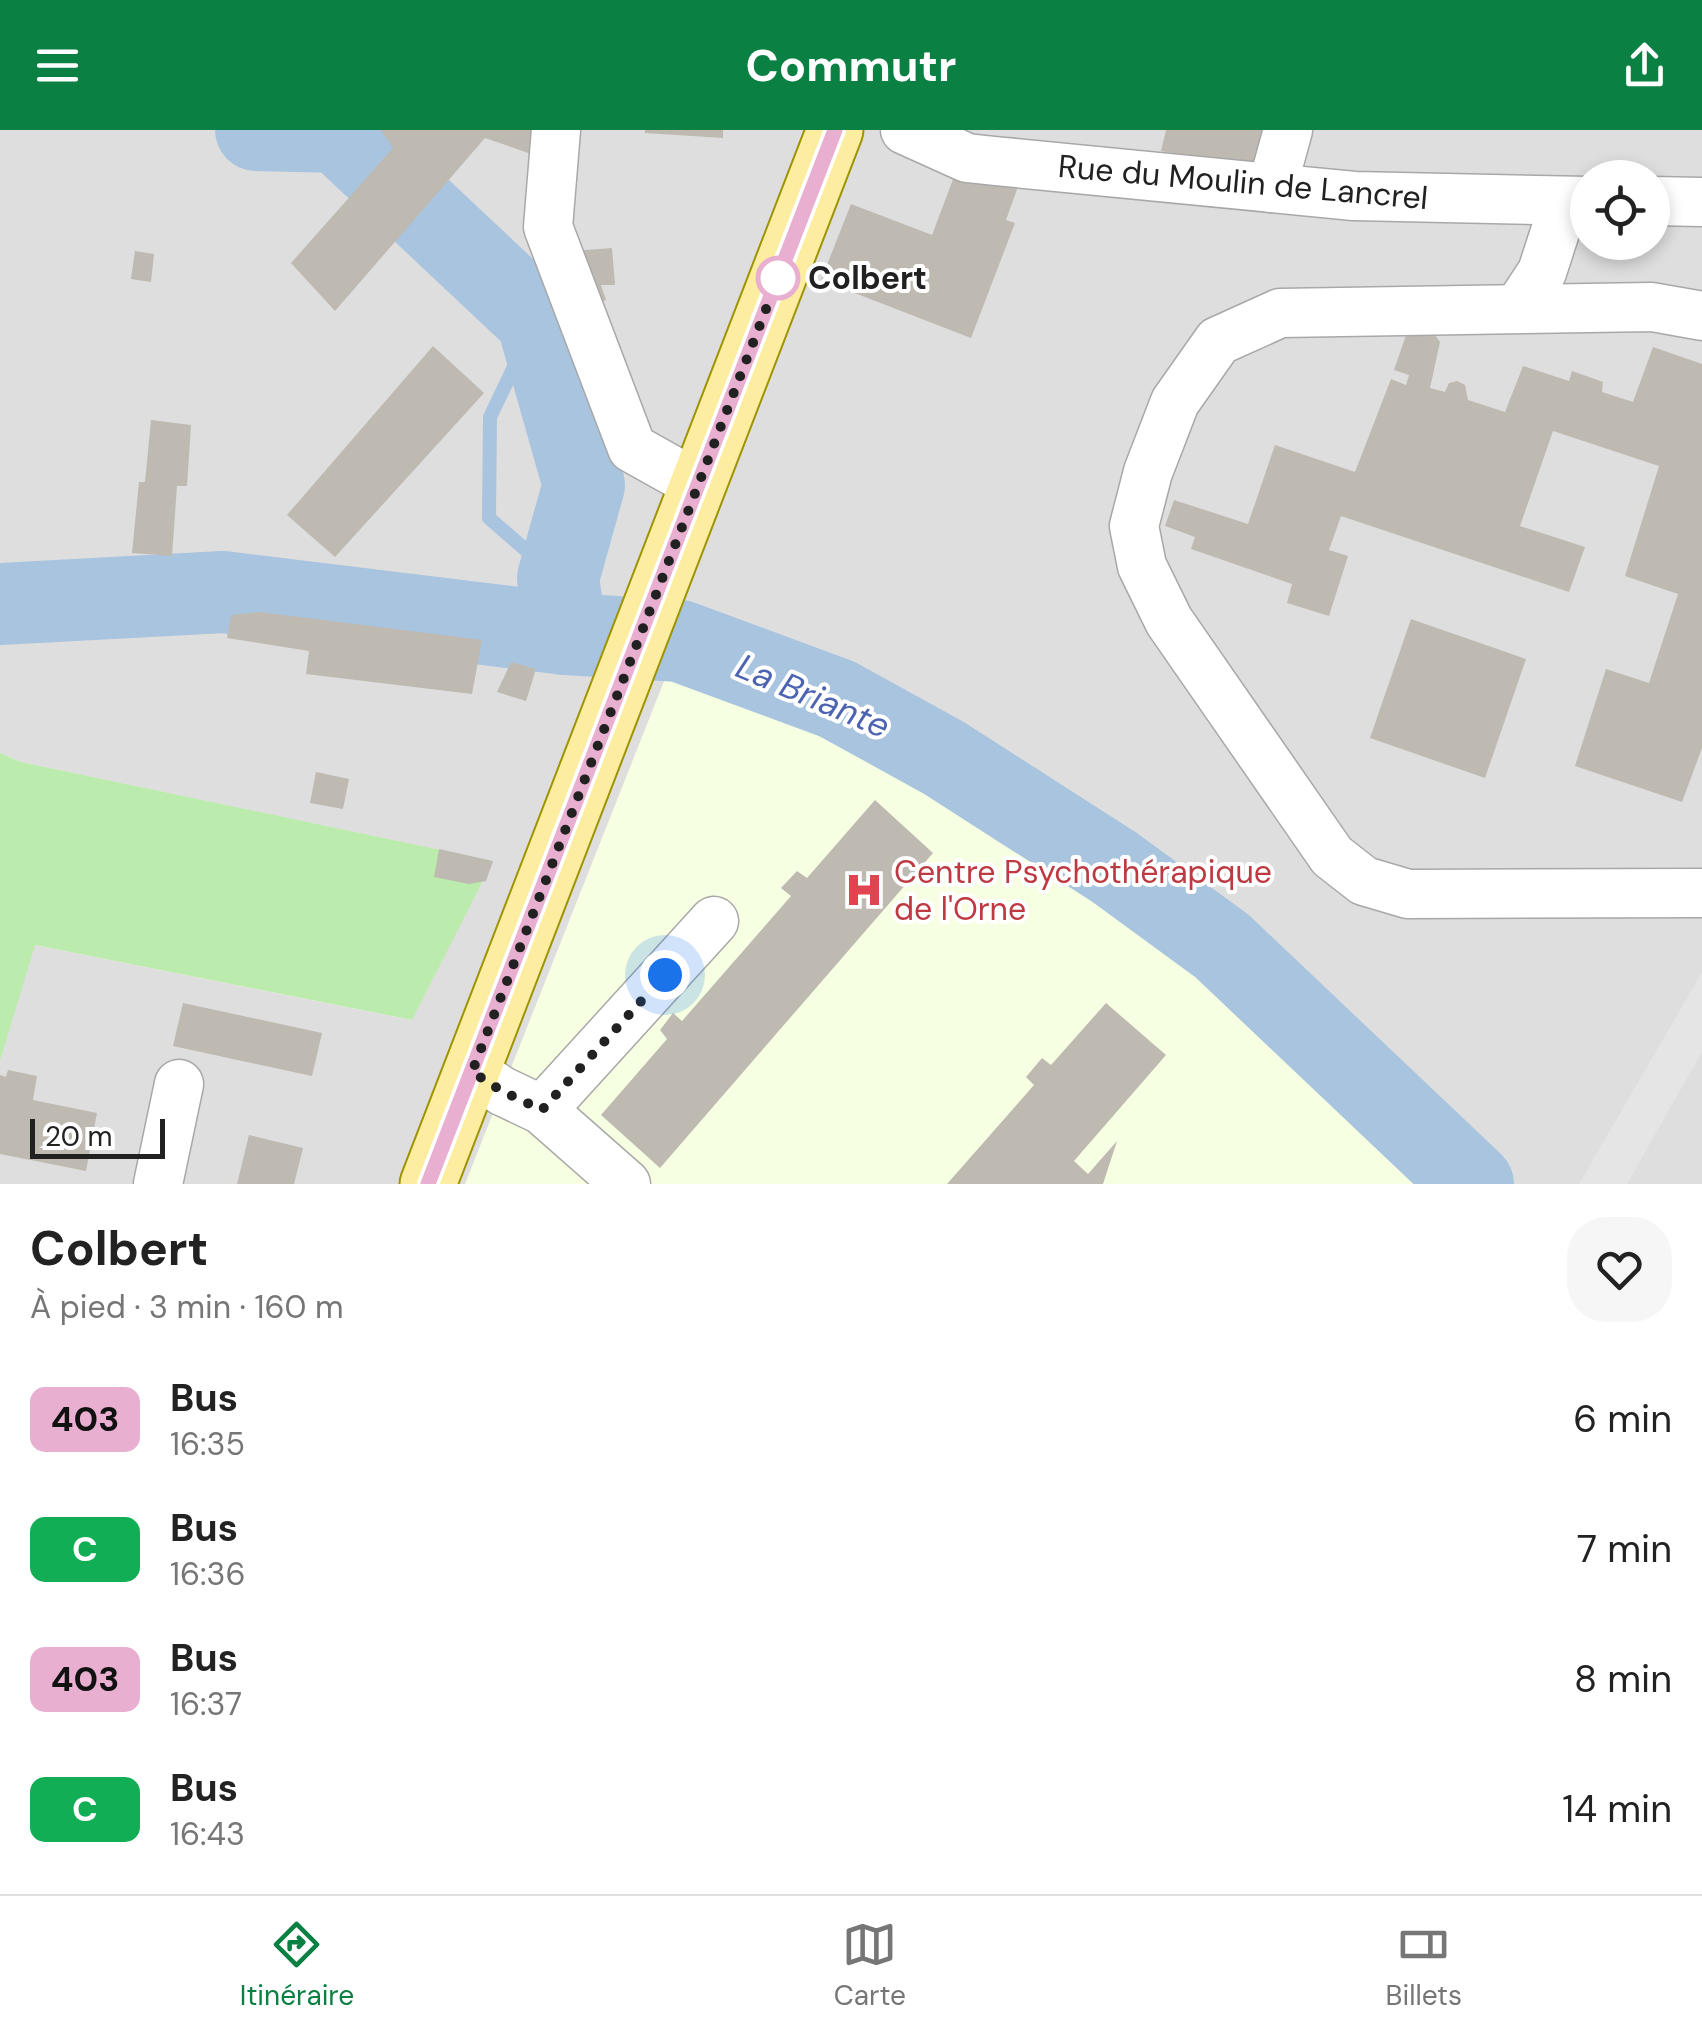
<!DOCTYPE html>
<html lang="fr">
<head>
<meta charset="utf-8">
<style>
  :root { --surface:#fff; --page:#f6f6f6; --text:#222; --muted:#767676; --line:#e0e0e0; --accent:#0b8043 }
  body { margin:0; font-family:"DM Sans",sans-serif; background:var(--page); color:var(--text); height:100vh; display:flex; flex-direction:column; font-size:38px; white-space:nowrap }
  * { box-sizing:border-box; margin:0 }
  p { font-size:32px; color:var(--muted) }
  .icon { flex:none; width:55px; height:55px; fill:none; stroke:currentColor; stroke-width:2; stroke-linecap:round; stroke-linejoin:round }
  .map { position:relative; height:1054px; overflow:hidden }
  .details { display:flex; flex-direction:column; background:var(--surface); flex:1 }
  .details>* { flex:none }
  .badge { padding:0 20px; border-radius:15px; font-size:35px; line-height:65px }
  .buttons { position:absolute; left:1570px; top:30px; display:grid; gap:20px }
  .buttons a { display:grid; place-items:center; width:100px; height:100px; border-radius:50%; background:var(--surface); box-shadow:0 5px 15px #0003; font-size:50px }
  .scale { position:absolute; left:30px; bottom:25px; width:135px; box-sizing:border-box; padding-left:10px; border:5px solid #212121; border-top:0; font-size:28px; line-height:35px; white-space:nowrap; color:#212121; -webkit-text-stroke:8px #fff; paint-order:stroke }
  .you { position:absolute; width:50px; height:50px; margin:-25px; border:8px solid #fff; border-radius:50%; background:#1a73e8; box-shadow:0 0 0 15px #1a73e833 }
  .map>.badge { position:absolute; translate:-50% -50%; box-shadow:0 0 0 5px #fff }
  .round { display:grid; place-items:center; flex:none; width:105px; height:105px; border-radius:40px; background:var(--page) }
  .head { display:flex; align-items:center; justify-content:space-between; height:170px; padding:0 30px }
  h1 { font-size:48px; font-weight:700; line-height:75px }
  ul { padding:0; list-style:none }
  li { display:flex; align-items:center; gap:30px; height:130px; padding:0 30px }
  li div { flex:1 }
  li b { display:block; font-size:38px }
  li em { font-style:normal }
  li .badge { min-width:110px; font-weight:700; text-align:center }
  header { display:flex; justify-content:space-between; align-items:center; height:130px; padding:0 30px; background:var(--accent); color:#fff; font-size:45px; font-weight:700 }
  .dock { display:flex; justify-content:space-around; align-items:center; height:140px; border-top:2px solid var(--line); background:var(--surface); font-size:28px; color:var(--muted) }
  .dock a { display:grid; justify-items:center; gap:5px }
  .dock .selected { color:var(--accent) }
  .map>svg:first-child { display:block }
  .residential { fill:#dfdede; fill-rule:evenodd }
  .education { fill:#f7ffe3 }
  .grass { fill:#bcebae }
  .parking { fill:#e5e5e5 }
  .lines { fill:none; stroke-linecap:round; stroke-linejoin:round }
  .stream { stroke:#a8c4df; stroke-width:14 }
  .river { stroke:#a8c4df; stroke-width:82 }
  .building { fill:#bebab1 }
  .minor-casing { stroke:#a8a8a8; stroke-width:51 }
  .major-casing { stroke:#9e9300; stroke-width:59 }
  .minor { stroke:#fff; stroke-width:48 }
  .major { stroke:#fceda1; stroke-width:55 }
  .line-casing { stroke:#fff; stroke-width:22 }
  .line { stroke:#e8afd0; stroke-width:15 }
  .walk { stroke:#212121; stroke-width:10; stroke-dasharray:0 18 }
  .stop-dot { fill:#fff; stroke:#e8afd0; stroke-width:5 }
  .labels { text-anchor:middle; stroke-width:8; stroke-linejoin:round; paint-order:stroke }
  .street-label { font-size:32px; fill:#212121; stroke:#fff }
  .stop-label { font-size:32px; font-weight:bold; fill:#212121; stroke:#fff; text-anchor:start }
  .health-label { font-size:32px; fill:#be3a42; stroke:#fff; text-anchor:start }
  .water-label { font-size:35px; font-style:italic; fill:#4c64b2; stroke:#fff }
</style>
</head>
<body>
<header><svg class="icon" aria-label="menu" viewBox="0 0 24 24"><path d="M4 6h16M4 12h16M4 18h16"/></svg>Commutr<svg class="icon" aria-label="share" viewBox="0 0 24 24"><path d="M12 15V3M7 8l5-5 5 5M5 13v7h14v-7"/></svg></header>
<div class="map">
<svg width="1702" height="1054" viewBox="0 0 1702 1054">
  <rect width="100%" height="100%" fill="#f1f0e8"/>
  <path class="residential" d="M 0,0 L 1702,0 L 1702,1054 L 0,1054 L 0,931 L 34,815 L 411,890 L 492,731 L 21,632 L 0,623 ZM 1588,48 L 1652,48 L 1652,112 L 1588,112 Z"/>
  <path class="education" d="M 680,511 L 837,569 L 944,628 L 1114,737 L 1222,816 L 1473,1054 L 465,1054 Z"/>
  <path class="grass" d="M 0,623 L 21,632 L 493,731 L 412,890 L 35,815 L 0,931 Z"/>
  <path class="parking" d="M 1702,842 L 1702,922 L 1627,1054 L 1579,1054 Z"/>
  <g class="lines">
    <path class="stream" d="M 537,189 L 490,287 L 489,388 L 558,448"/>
    <g class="river">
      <path d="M 256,0 L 338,2 L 537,189 L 584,355 L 558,448 L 566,504"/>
      <path d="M 0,474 L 223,462 L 566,504 L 680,511 L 837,569 L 944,628 L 1114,737 L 1222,816 L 1473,1054"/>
    </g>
  </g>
  <g class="building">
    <path d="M 381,0 L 547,0 L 543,28 L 485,8 L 335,181 L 291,133 L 393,18 Z"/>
    <path d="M 645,0 L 723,0 L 723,8 L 645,3 Z"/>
    <path d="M 1166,0 L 1279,0 L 1266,39 L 1161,21 Z"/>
    <path d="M 955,44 L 1020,51 L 1006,90 L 1015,93 L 971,208 L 821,150 L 851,74 L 932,105 Z"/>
    <path d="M 612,118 L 615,155 L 601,155 L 606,170 L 595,175 L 574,121 Z"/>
    <path d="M 135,121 L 154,124 L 151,152 L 131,149 Z"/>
    <path d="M 1421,199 L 1434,204 L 1440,212 L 1430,258 L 1445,262 L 1449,253 L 1457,251 L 1465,255 L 1468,270 L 1505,282 L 1523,236 L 1569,251 L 1572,241 L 1603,252 L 1602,262 L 1633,272 L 1653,217 L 1702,234 L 1702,618 L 1682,672 L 1575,636 L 1606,539 L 1649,553 L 1678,464 L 1625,446 L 1659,336 L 1553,301 L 1520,396 L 1585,417 L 1569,462 L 1341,386 L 1329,420 L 1348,426 L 1329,486 L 1287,473 L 1292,454 L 1191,419 L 1195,407 L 1165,396 L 1174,370 L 1248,394 L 1275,315 L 1355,342 L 1391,249 L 1406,255 L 1409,245 L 1394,240 L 1406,205 Z"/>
    <path d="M 433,216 L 484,263 L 335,427 L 287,385 Z"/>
    <path d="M 151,290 L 191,295 L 187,356 L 177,356 L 172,426 L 132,423 L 139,352 L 145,352 Z"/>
    <path d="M 260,482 L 482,510 L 472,564 L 306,544 L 309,521 L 227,508 L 231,485 Z"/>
    <path d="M 1411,489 L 1526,529 L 1485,648 L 1370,608 Z"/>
    <path d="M 511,532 L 536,539 L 526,571 L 497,562 Z"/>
    <path d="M 316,642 L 349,649 L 343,679 L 310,673 Z"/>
    <path d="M 875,670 L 933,723 L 660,1038 L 601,985 L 667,909 L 660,900 L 673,883 L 682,891 L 791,766 L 781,758 L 797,741 L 807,748 Z"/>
    <path d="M 439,719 L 493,731 L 486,751 L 469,754 L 434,747 Z"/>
    <path d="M 183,873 L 322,903 L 312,946 L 173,916 Z"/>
    <path d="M 1106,873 L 1166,925 L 1074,1031 L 1088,1044 L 1117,1011 L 1103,1054 L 947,1054 L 1034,955 L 1026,947 L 1042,928 L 1051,935 Z"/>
    <path d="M 8,940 L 37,946 L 33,970 L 97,983 L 86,1041 L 0,1024 L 0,945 L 6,947 Z"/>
    <path d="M 249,1005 L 303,1018 L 294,1054 L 237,1054 Z"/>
  </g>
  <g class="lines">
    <g class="minor-casing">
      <g id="minor">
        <path d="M 556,0 L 548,97 L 632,318 L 698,355"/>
        <path d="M 905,0 L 967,28 L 995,31 L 1354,66 L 1588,71"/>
        <path d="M 1272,58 L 1288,0"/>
        <path d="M 1652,71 L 1702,72"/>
        <path d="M 1519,177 L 1542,142 L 1565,71"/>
        <path d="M 1702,186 L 1652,177 L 1280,183 L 1218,211 L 1175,272 L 1148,342 L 1134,396 L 1142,436 L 1169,491 L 1332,726 L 1364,751 L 1408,764 L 1702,763"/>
        <path d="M 473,942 L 502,961 L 542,980 L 626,1054"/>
        <path d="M 542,980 L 714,791"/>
        <path d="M 158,1054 L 179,954"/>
      </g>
    </g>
    <g class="major-casing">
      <path id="major" d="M 428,1054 L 835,0"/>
    </g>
    <use href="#minor" class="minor"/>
    <use href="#major" class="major"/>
  </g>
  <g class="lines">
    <g class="line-casing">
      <path id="line" d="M 428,1054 L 835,0"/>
    </g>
    <use href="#line" class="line"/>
    <path class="walk" d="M 665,845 L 542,980 L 502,961 L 472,942 L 778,148"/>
  </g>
  <defs>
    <g id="hospital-bare" transform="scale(3)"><path d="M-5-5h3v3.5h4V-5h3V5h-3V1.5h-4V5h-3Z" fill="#e0444e" stroke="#fff" stroke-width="2.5" paint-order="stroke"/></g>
  </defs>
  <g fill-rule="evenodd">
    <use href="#hospital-bare" x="864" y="760"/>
  </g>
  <circle class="stop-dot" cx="778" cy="148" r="20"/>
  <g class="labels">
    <g class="street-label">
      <text transform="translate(1243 52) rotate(5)" y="11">Rue du Moulin de Lancrel</text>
    </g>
    <g class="stop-label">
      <text x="808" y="159">Colbert</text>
    </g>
    <g class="health-label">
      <text x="894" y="753">Centre Psychothérapique<tspan x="894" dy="37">de l'Orne</tspan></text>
    </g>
    <g class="water-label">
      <text transform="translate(813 566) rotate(23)" y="12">La Briante</text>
    </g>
  </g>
</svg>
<div class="buttons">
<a><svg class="icon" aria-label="locate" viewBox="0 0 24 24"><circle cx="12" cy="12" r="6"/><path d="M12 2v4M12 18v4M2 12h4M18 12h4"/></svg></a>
</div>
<div class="scale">20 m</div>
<div class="you" style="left:665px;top:845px"></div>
</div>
<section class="details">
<div class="head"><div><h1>Colbert</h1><p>À pied · 3 min · 160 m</p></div><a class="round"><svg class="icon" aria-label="heart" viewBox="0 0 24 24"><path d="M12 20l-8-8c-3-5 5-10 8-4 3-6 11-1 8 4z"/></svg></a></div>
<ul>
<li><span class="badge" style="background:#e8afd0;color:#111">403</span><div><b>Bus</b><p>16:35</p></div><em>6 min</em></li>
<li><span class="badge" style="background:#12ae56;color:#fff">C</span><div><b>Bus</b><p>16:36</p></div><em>7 min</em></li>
<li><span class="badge" style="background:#e8afd0;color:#111">403</span><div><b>Bus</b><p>16:37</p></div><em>8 min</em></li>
<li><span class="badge" style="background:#12ae56;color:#fff">C</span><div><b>Bus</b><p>16:43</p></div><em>14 min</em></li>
</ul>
</section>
<nav class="dock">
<a class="selected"><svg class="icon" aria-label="directions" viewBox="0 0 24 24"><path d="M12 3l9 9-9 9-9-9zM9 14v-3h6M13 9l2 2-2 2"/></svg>Itinéraire</a>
<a><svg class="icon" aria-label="map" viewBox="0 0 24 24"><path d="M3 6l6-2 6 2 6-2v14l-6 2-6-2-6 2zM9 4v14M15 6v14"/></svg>Carte</a>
<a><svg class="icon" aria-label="tickets" viewBox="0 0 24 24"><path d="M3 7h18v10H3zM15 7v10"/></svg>Billets</a>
</nav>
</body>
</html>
